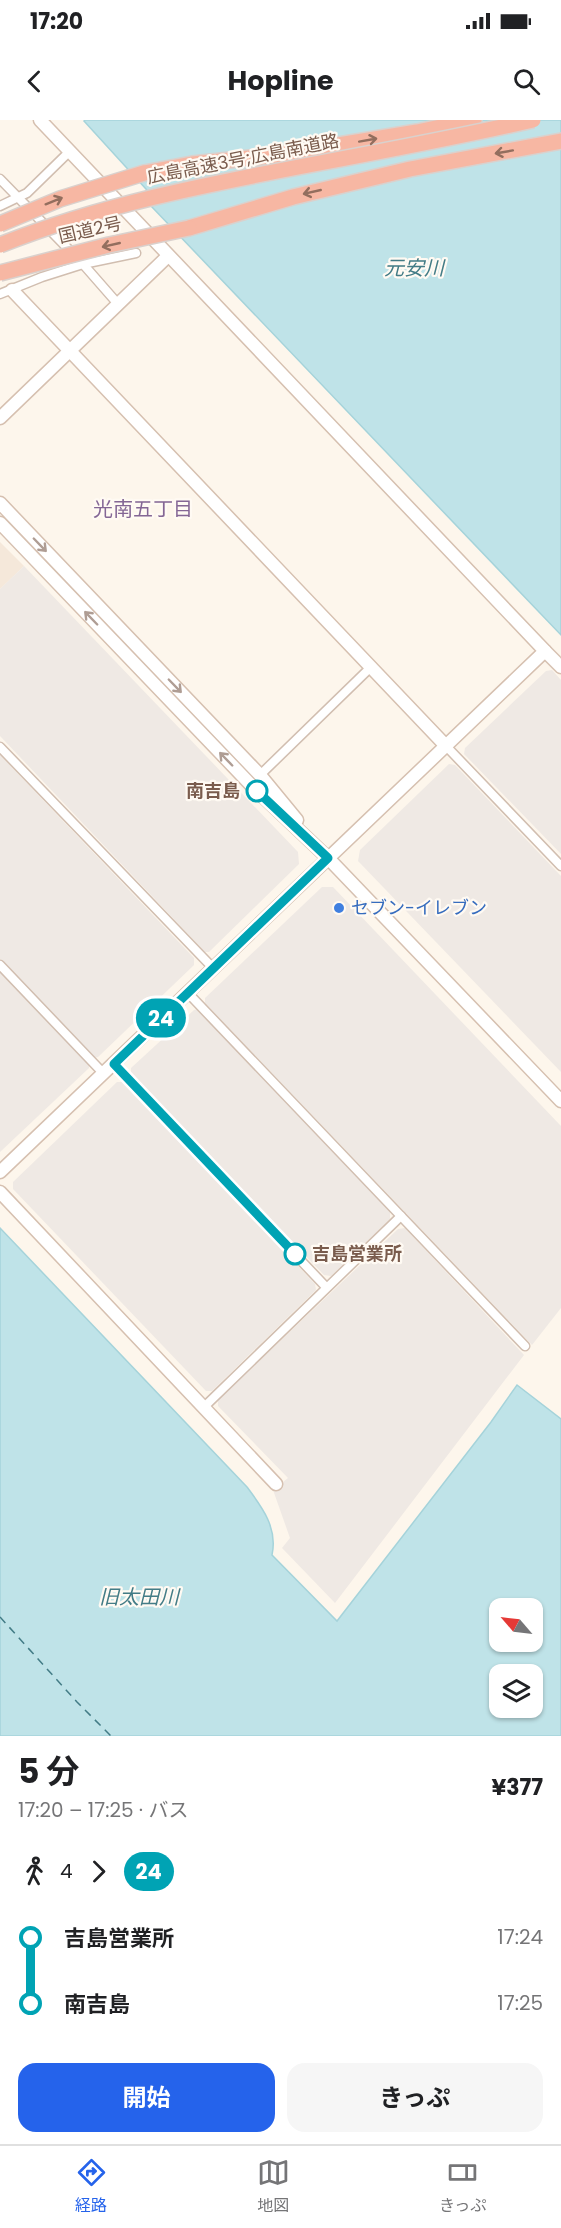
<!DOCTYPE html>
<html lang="ja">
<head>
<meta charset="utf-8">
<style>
  :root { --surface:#fff; --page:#f6f6f6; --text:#202124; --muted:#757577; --line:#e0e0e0; --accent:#2563eb }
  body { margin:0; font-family:Poppins,"Noto Sans JP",sans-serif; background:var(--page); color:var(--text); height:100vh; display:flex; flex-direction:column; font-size:22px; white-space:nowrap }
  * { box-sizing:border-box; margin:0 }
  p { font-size:20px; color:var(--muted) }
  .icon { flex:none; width:33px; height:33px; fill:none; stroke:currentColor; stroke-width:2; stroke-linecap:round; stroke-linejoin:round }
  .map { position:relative; height:1616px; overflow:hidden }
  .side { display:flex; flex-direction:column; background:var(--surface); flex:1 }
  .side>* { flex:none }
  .badge { padding:0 12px; border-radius:20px; font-size:21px; line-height:39px }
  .needle { width:39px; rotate:298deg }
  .buttons { position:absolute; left:489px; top:1478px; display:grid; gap:12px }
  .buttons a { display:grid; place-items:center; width:54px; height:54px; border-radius:12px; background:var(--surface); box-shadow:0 2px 4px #0004; font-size:30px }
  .map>.badge { position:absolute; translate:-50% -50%; box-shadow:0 0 0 3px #fff }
  .legs { display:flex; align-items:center; gap:9px; height:66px; padding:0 18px; font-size:20px }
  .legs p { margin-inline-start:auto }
  .head { display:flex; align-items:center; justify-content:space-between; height:102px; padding:0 18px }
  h1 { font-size:33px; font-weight:700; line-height:45px }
  .cta { display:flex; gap:12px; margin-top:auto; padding:12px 18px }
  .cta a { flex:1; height:69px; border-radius:18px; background:var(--accent); color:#fff; font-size:24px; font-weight:700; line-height:69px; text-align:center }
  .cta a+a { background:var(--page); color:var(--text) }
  ul { padding:0 18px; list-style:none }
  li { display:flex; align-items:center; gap:21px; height:66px; font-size:22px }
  li i { display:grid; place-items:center; width:9px; height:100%; margin:0 8px; background:currentColor }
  li i::after { content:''; width:15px; height:15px; margin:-8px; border:4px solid; border-radius:50%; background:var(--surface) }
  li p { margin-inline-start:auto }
  li:first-child i { background:linear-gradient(#0000 50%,currentColor 0) }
  li:last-child i { background:linear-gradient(currentColor 50%,#0000 0) }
  .status { display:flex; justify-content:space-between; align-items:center; height:42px; padding:0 30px; background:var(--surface); direction:ltr }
  .status svg { height:16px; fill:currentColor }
  header { display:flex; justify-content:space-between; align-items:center; height:78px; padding:0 18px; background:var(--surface); font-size:27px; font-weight:700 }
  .tab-bar { display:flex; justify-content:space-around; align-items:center; height:84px; border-top:2px solid var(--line); background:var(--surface); font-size:16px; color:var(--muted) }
  .tab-bar a { display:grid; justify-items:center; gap:3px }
  .tab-bar .on { color:var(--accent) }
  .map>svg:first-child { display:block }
  .residential { fill:#f5e8da }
  .industrial { fill:#efe9e4 }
  .water { fill:#bfe3e8; stroke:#a5d3da; stroke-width:1.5; fill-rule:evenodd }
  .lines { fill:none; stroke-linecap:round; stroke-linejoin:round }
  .ferry { stroke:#437c86; stroke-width:1.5; stroke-dasharray:8 6; stroke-linecap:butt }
  .street-casing { stroke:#d1beb0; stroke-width:11 }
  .secondary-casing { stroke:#d6c0b0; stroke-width:15 }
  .highway-casing { stroke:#dad1cd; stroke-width:18 }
  .street { stroke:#fff; stroke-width:8 }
  .secondary { stroke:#fff; stroke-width:12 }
  .highway { stroke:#f7b7a3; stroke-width:15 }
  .highway-bridge-casing { stroke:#dad1cd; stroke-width:18; stroke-linecap:butt }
  .highway-bridge { stroke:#f7b7a3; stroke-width:15 }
  .oneway { stroke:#936e5e }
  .oneway2 { stroke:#af9d94 }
  .line-1-casing { stroke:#fff; stroke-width:14 }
  .line-1 { stroke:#00a3b4; stroke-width:9 }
  .stop-1-dot { fill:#fff; stroke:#00a3b4; stroke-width:3 }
  .shop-dot { fill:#3f7fe0; stroke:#fffaf3; stroke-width:2 }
  .labels { text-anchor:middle; stroke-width:4.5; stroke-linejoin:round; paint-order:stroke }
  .street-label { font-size:18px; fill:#7a5c4d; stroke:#fffaf3 }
  .stop-label { font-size:18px; font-weight:bold; fill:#7a5c4d; stroke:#fffaf3; text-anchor:end }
  .shop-label { font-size:18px; fill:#366cbe; stroke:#fffaf3; text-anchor:start }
  .water-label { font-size:20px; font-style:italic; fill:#437c86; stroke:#fffaf3 }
  .neighbourhood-label { font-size:20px; fill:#846695; stroke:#fffaf3 }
</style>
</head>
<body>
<div class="status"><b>17:20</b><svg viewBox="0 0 49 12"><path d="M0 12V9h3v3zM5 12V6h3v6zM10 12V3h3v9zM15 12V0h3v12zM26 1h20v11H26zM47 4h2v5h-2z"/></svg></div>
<header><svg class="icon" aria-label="back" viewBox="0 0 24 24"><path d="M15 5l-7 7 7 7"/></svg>Hopline<svg class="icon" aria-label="search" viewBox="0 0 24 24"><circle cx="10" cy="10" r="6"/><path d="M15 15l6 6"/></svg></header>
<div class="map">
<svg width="561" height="1616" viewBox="0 0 561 1616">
  <rect width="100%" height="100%" fill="#fdf6ec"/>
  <path class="residential" d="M 0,422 L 24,446 L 0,469 Z"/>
  <g class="industrial">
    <path d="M 24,446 L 298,732 L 299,744 L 209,832 L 205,832 L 0,616 L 0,469 Z"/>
    <path d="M 552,550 L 561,560 L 561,734 L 464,634 L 465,628 L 546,551 Z"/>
    <path d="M 0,635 L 194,838 L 194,845 L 98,937 L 94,938 L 0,839 Z"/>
    <path d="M 449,644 L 455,645 L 561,756 L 561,952 L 358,741 L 360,730 Z"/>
    <path d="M 322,767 L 333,767 L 561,1006 L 561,1188 L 532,1225 L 205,883 L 205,878 Z"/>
    <path d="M 0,851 L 89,944 L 89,948 L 0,1032 Z"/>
    <path d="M 198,889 L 390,1091 L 390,1099 L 331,1156 L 324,1155 L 131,953 L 131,948 L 194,890 Z"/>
    <path d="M 117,962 L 123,962 L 315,1164 L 316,1170 L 212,1271 L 206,1271 L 13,1069 L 13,1062 Z"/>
    <path d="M 405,1108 L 524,1235 L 335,1483 L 282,1428 L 290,1418 L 273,1370 L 288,1358 L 218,1286 L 218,1280 L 398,1109 Z"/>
  </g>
  <g class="water">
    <path d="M 85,0 L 561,0 L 561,515 L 151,86 L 156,80 L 84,1 Z"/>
    <path d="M 0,1108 L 247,1367 C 262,1387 278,1408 272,1435 L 337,1501 L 491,1302 L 517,1265 L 561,1299 L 561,1616 L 0,1616 ZM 500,1488 L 532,1488 L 532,1521 L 500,1521 ZM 500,1554 L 532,1554 L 532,1587 L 500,1587 Z"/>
  </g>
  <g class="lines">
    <path class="ferry" d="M 0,1497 L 77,1582 L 111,1616"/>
    <g class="street-casing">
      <g id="street">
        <path d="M 0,59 L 83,144 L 118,184"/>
        <path d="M 0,86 L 27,73 L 70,31"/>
        <path d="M 0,174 L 42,157 L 83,144 L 136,133"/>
        <path d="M 446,626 L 561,746"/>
        <path d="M 0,627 L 213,848"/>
        <path d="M 260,655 L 372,546"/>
        <path d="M 0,845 L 104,954"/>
        <path d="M 188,873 L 525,1226"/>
        <path d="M 114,944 L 326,1167"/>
        <path d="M 204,1287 L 401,1096"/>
      </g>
    </g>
    <g class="secondary-casing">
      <g id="secondary">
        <path d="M 12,170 L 446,626"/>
        <path d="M 0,298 L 168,136"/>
        <path d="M 0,383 L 260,655 L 297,700"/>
        <path d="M 0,403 L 252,666 L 328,738 L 561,981"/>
        <path d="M 545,531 L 561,547"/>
        <path d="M 0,1052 L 545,531 L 40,0"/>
        <path d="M 0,1072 L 276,1364"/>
      </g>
    </g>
    <g class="highway-casing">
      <g id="highway">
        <path d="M 144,53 L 192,44 L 278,35 L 417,12 L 474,0"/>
        <path d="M 189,108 L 293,77 L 410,49 L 561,21"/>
      </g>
    </g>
    <use href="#street" class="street"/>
    <use href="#secondary" class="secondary"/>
    <use href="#highway" class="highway"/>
    <g class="highway-bridge-casing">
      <g id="highway-bridge">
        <path d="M 0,104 L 60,79 L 144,53"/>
        <path d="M 0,125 C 100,85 204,65 309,45 C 384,31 459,17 533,0"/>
        <path d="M 0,153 L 109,125 L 189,108"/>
      </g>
    </g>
    <use href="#highway-bridge" class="highway-bridge"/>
  </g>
  <defs><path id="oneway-shaft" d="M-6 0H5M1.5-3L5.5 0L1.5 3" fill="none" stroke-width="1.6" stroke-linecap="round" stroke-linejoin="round" transform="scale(1.5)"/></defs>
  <g class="oneway">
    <use href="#oneway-shaft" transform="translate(368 20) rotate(-10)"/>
    <use href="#oneway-shaft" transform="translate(504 32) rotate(170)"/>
    <use href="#oneway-shaft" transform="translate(312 72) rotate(167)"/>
    <use href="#oneway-shaft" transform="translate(54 81) rotate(-22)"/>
    <use href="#oneway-shaft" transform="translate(111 125) rotate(167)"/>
  </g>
  <g class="oneway2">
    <use href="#oneway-shaft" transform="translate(40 425) rotate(46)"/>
    <use href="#oneway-shaft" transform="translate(91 498) rotate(-134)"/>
    <use href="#oneway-shaft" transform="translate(175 566) rotate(46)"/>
    <use href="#oneway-shaft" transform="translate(226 639) rotate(-134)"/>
  </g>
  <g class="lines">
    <g class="line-1-casing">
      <path id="line-1" d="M 257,671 L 328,738 L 114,944 L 295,1134"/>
    </g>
    <use href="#line-1" class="line-1"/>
  </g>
  <g class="stop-1-dot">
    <circle cx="257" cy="671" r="10"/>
    <circle cx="295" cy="1134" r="10"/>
  </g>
  <circle class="shop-dot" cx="339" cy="788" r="6"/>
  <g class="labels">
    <g class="street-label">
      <text transform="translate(243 39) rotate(-11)" y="6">広島高速3号;広島南道路</text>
      <text transform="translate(90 110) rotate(-13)" y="6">国道2号</text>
    </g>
    <g class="stop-label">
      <text x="240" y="677">南吉島</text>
      <text x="312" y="1140" text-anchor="start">吉島営業所</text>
    </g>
    <g class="shop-label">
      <text x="351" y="794">セブン-イレブン</text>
    </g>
    <g class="water-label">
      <text x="414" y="155">元安川</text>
      <text x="139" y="1484">旧太田川</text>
    </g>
    <g class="neighbourhood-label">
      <text x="143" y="396">光南五丁目</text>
    </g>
  </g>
</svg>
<div class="buttons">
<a><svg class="needle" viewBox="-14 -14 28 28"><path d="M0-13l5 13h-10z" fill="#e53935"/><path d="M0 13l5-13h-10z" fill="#757577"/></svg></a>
<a><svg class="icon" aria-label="layers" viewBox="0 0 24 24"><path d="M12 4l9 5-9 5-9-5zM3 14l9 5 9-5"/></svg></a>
</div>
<b class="badge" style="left:161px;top:898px;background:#00a3b4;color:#fff">24</b>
</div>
<section class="side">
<div class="head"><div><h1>5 分</h1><p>17:20 – 17:25 · バス</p></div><b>¥377</b></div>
<div class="legs"><svg class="icon" aria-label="walk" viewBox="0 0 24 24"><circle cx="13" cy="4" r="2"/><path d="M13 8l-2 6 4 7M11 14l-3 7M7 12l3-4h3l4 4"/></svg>4<svg class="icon" aria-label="forward" viewBox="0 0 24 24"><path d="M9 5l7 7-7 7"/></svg><b class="badge" style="background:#00a3b4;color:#fff">24</b></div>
<ul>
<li><i style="color:#00a3b4"></i><b>吉島営業所</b><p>17:24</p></li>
<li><i style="color:#00a3b4"></i><b>南吉島</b><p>17:25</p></li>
</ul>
<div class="cta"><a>開始</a><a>きっぷ</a></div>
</section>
<nav class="tab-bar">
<a class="on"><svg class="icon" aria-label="directions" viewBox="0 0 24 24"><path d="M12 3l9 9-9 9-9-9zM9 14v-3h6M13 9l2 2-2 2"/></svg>経路</a>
<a><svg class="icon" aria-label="map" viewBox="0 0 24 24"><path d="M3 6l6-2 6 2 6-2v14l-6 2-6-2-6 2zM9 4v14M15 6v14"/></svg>地図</a>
<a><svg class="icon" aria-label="tickets" viewBox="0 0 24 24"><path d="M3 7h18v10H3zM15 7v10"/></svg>きっぷ</a>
</nav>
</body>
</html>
